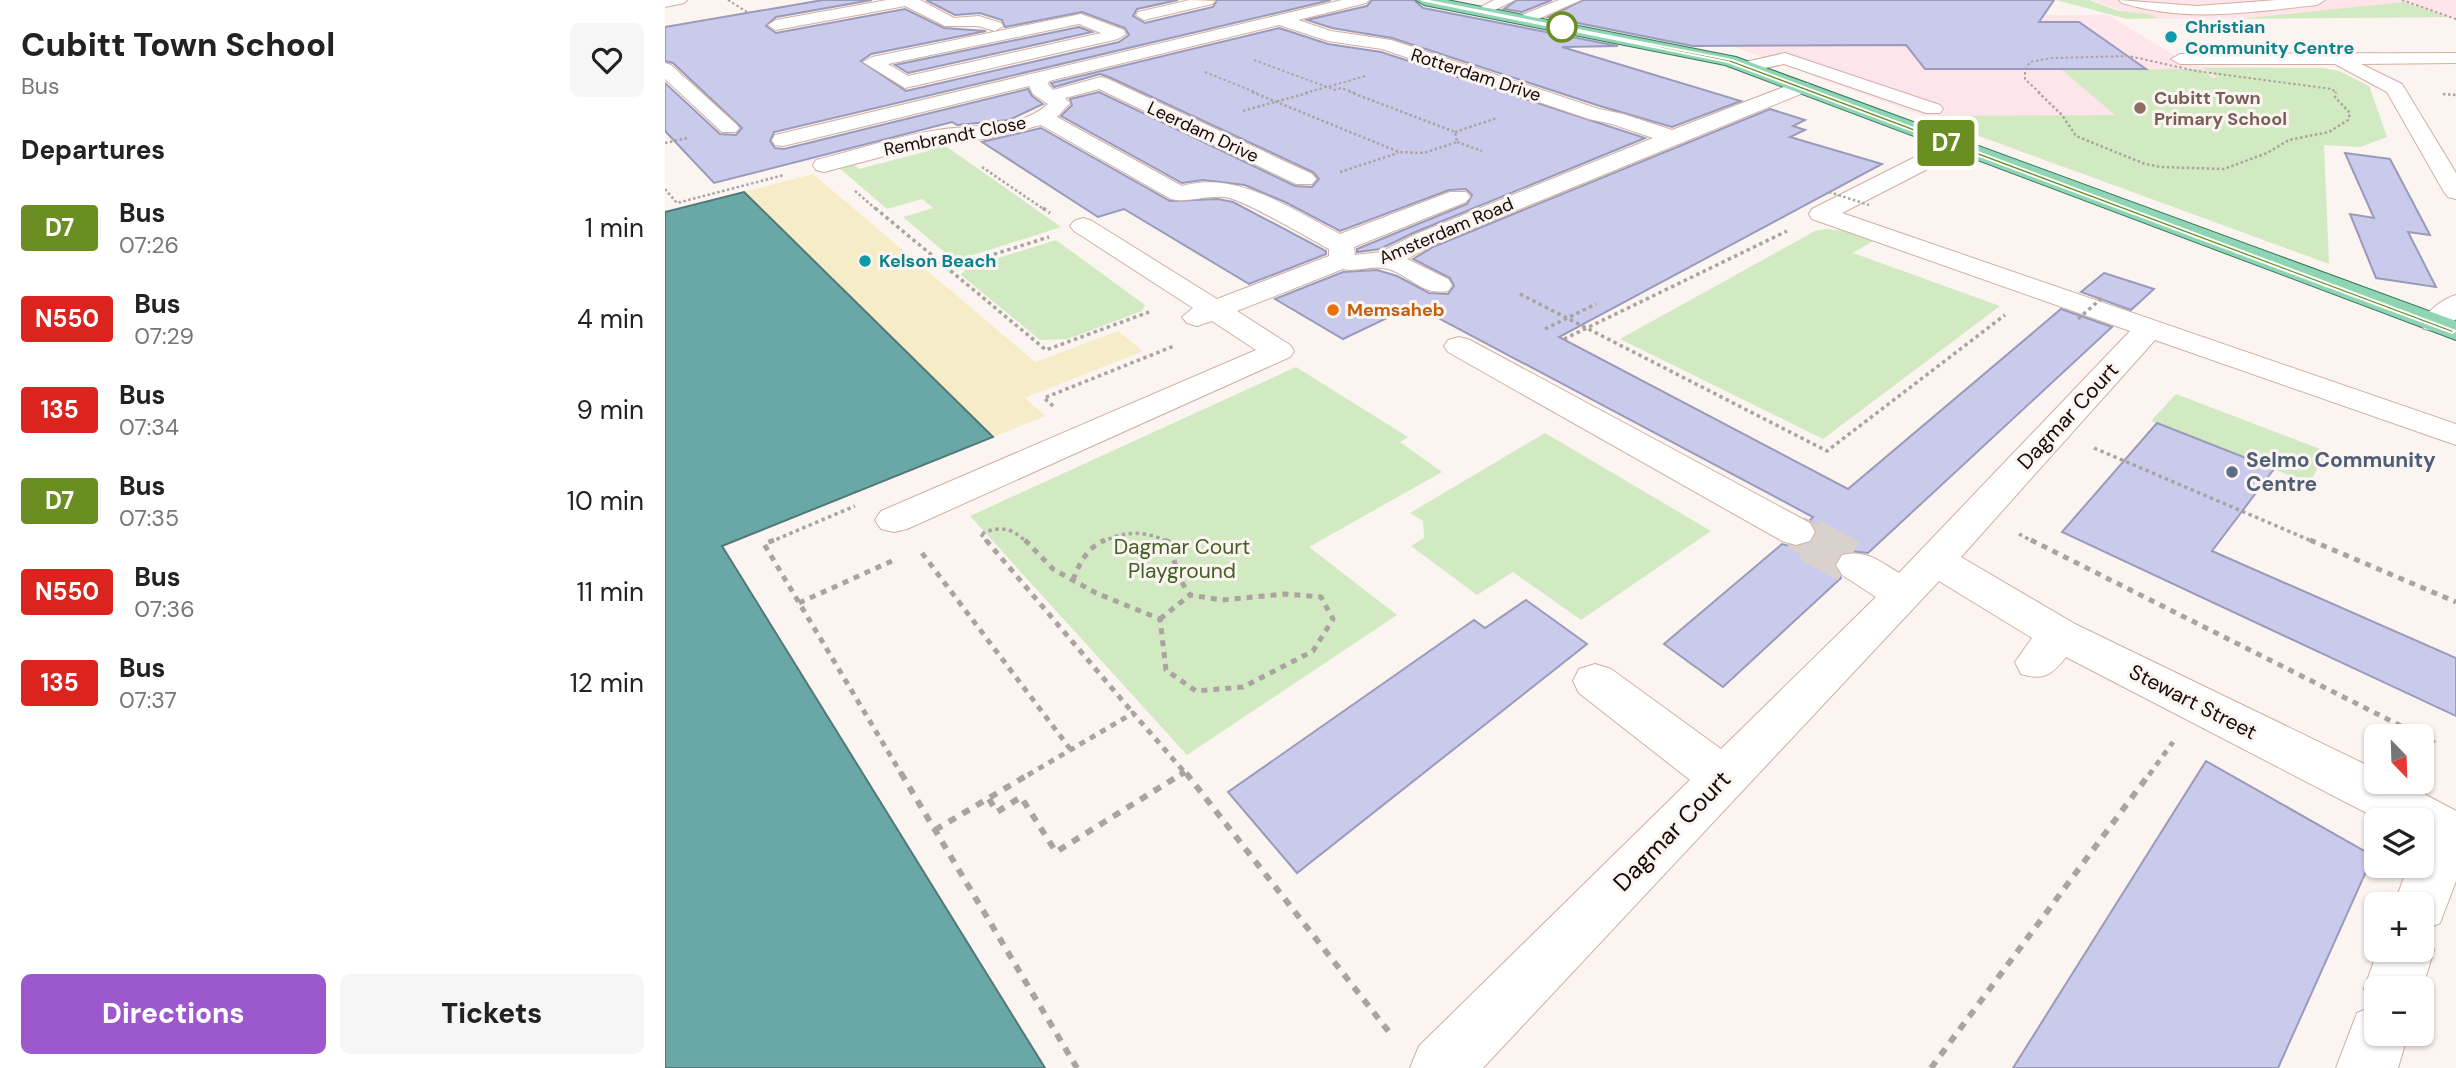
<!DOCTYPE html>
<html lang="en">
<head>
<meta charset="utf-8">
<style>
  :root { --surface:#fff; --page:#f6f6f6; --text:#222; --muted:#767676; --accent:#9d58cd }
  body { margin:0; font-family:"DM Sans",sans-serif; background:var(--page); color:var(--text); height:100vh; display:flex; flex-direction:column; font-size:26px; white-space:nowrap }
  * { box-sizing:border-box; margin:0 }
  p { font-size:23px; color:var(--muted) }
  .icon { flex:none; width:38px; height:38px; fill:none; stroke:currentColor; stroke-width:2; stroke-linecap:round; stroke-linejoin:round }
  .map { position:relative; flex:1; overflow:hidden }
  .drawer { display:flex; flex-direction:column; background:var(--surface); width:665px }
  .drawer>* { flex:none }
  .badge { padding:0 14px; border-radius:5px; font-size:24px; line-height:46px }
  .needle { width:46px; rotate:157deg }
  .tools { position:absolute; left:1699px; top:724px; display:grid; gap:14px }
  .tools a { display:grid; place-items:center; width:70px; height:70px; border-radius:10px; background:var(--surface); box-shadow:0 2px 5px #0004; font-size:35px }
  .map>.badge { position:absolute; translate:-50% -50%; box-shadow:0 0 0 4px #fff }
  h2 { padding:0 21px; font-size:26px; line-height:63px }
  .round { display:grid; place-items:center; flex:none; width:74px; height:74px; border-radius:10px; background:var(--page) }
  .overview { display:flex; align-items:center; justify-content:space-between; height:119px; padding:0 21px }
  h1 { font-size:33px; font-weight:800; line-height:52px }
  .button { display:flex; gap:14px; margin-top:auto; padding:14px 21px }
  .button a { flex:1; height:80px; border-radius:10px; background:var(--accent); color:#fff; font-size:28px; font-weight:800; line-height:80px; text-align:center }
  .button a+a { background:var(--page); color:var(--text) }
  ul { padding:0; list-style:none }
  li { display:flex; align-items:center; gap:21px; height:91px; padding:0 21px }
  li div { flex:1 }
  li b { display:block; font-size:26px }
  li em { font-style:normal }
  li .badge { min-width:77px; font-weight:700; text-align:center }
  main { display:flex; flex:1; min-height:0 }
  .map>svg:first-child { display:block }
  .commercial { fill:#ffe4e9 }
  .education { fill:#fee4eb }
  .green { fill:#d2eac2 }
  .sand { fill:#f6ecc7 }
  .water { fill:#6aa8a8; stroke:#507977; stroke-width:2 }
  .building { fill:#cacbec; stroke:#9a9bba; stroke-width:2 }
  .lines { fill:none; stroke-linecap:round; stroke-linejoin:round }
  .minor-tunnel-far1 { stroke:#d8d1ce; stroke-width:34; stroke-dasharray:34 18; stroke-linecap:butt }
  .minor-tunnel { stroke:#d8d1ce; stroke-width:44; stroke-dasharray:44 22; stroke-linecap:butt }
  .minor-casing { stroke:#d2afa0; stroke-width:2 }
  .major-casing { stroke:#347c57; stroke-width:2 }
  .path-far4 { stroke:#aba39f; stroke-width:2; stroke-dasharray:2.5 2.5; stroke-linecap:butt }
  .path-far3 { stroke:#aba39f; stroke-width:2.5; stroke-dasharray:2.5 2.5; stroke-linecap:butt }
  .path-far2 { stroke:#aba39f; stroke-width:3.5; stroke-dasharray:3.5 3.5; stroke-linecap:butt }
  .path-far1 { stroke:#aba39f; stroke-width:5; stroke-dasharray:6 6; stroke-linecap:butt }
  .path { stroke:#aba39f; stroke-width:6; stroke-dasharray:8 8; stroke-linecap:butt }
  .minor { fill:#fff; fill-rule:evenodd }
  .major { fill:#8fd5b5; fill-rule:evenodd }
  .path-bridge-far1 { stroke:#aba39f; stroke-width:2.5; stroke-dasharray:2.5 2.5; stroke-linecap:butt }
  .path-bridge { stroke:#aba39f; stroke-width:3.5; stroke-dasharray:3.5 3.5; stroke-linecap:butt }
  .line { fill:#6b8e23; stroke:#fff; stroke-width:2 }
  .stop-dot { fill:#fff; stroke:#6b8e23; stroke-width:3.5 }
  .culture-dot { fill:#0f9aa8; stroke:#fbf4f1; stroke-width:2.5 }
  .education-dot { fill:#8d6e63; stroke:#fbf4f1; stroke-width:2.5 }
  .food-dot { fill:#e8710a; stroke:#fbf4f1; stroke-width:2.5 }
  .service-dot { fill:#5c6f8a; stroke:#fbf4f1; stroke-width:2.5 }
  .labels { text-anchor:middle; stroke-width:6; stroke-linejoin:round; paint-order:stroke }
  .far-culture-label { font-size:18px; font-weight:bold; fill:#0d838f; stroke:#fbf4f1; text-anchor:start }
  .far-street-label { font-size:18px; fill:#150a06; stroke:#fbf4f1 }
  .far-education-label { font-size:18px; font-weight:bold; fill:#785e54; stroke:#fbf4f1; text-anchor:start }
  .far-food-label { font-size:18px; font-weight:bold; fill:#c56008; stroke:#fbf4f1; text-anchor:start }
  .street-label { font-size:21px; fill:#150a06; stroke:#fbf4f1 }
  .service-label { font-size:21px; font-weight:bold; fill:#4e5e75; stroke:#fbf4f1; text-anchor:start }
  .park-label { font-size:21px; fill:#3f5f24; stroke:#fbf4f1 }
  .near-street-label { font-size:24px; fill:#150a06; stroke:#fbf4f1 }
</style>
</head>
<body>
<main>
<section class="drawer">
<div class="overview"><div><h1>Cubitt Town School</h1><p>Bus</p></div><a class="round"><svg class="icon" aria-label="heart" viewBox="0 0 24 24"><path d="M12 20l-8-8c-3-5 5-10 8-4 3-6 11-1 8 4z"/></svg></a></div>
<h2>Departures</h2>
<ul>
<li><span class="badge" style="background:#6b8e23;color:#fff">D7</span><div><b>Bus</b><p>07:26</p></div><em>1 min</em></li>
<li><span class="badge" style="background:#dc241f;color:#fff">N550</span><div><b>Bus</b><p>07:29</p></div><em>4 min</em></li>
<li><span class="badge" style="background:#dc241f;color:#fff">135</span><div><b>Bus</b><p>07:34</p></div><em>9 min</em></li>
<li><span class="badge" style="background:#6b8e23;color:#fff">D7</span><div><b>Bus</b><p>07:35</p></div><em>10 min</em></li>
<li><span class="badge" style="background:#dc241f;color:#fff">N550</span><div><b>Bus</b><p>07:36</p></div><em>11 min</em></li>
<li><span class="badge" style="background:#dc241f;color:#fff">135</span><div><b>Bus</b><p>07:37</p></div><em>12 min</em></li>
</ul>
<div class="button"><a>Directions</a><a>Tickets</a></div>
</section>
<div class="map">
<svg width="1791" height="1068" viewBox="0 0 1791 1068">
  <rect width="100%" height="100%" fill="#fbf4f1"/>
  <path class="commercial" d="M 1427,0 L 1791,0 L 1791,17 L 1479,19 Z"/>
  <path class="education" d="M 1106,15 L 1443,15 L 1527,66 L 1657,68 L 1674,71 L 1704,86 L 1722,137 L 1695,147 L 1658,144 L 1395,166 L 1067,46 L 1047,44 Z"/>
  <g class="green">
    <path d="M 1391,0 L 1424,0 L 1454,11 L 1484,14 L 1493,18 L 1462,19 Z"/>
    <path d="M 1739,2 L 1783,17 L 1574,19 Z"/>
    <path d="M 1538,68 L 1657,68 L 1674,71 L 1704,86 L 1722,137 L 1695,147 L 1659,145 L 1664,264 L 1260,116 L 1450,115 L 1397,70 L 1536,69 L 1548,78 L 1553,77 Z"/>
    <path d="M 272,140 L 396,227 L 290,261 L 238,217 L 268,208 L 257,199 L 222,209 L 172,166 L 186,162 L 194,169 L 263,151 L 255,144 Z"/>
    <path d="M 1161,229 L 1180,231 L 1208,241 L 1188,253 L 1335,306 L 1158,439 L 955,339 L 1150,231 Z"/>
    <path d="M 391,240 L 480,305 L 477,311 L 403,339 L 375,340 L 296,275 L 301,268 Z"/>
    <path d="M 631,367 L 743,437 L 735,442 L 777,472 L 644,547 L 732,615 L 522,755 L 305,516 Z"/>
    <path d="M 1511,394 L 1663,452 L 1644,483 L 1486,421 Z"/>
    <path d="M 880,433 L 1046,531 L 916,620 L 848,572 L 812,595 L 746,546 L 759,538 L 758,521 L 745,513 Z"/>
  </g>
  <path class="sand" d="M 148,174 L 370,362 L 453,331 L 478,351 L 360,398 L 380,416 L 328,437 L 79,192 Z"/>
  <path class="water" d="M 79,192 L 328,437 L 57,546 L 380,1068 L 0,1068 L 0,212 Z"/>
  <g class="building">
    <path d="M 158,0 L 207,0 L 111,17 L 101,26 L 111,33 L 240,9 L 279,28 L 321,31 L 206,54 L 196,61 L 241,91 L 454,42 L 464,35 L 460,28 L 417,12 L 340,27 L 337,20 L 315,13 L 290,15 L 261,0 L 513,0 L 472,9 L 468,16 L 480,23 L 548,7 L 552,0 L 666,0 L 109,132 L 105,141 L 110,148 L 119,149 L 363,89 L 367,96 L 378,104 L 344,120 L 292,125 L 287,122 L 49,183 L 0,131 L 0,83 L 55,134 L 71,135 L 77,128 L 8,63 L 0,61 L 0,27 Z"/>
    <path d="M 707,0 L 749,0 L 758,8 L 953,46 L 897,47 L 1076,101 L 1007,127 L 935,106 L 727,38 L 667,28 L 642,20 L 702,6 Z"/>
    <path d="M 852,0 L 887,0 L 857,12 L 839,9 Z"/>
    <path d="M 918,0 L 1389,0 L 1374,22 L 1414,22 L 1481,69 L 1260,69 L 1241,45 L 1028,46 L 883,17 Z"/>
    <path d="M 414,27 L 427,32 L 243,73 L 230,65 Z"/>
    <path d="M 614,28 L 663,44 L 716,52 L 980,138 L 748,233 L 715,249 L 692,252 L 692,249 L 802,204 L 807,195 L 801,189 L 784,190 L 675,231 L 620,202 L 580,185 L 538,180 L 517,183 L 396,116 L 407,105 L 405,99 L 434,92 L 630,186 L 647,187 L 654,179 L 648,172 L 444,77 L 435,74 L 389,87 L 386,83 Z"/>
    <path d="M 1105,109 L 1140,120 L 1128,126 L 1140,130 L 1125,137 L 1217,164 L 894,337 L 1183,489 L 1396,309 L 1447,327 L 1203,553 L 1185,551 L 1175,554 L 1169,566 L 1176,578 L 1058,687 L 999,644 L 1117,544 L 1132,548 L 1147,542 L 1152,533 L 1145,520 L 1148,517 L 749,305 L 678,339 L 610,299 L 678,272 L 712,270 L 732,276 L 764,293 L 783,294 L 789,286 L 785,278 L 748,259 L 768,247 Z"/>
    <path d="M 376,128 L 505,201 L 553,199 L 568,202 L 661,251 L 661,254 L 584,284 L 459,209 L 433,217 L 317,142 Z"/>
    <path d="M 1680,153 L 1725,159 L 1765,235 L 1743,232 L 1771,287 L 1711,278 L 1685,214 L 1709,218 Z"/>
    <path d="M 1439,273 L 1489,289 L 1466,310 L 1416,292 Z"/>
    <path d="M 1492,423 L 1609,469 L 1547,551 L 1791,658 L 1791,716 L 1397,532 Z"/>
    <path d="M 861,600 L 922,644 L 632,873 L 563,792 L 809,620 L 820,628 Z"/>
    <path d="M 1541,761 L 1708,856 L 1613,1068 L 1348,1068 Z"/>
  </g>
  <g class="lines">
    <path class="minor-tunnel-far1" d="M 1131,532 L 1148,542"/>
    <path class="minor-tunnel" d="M 1145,540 L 1191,565"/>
    <g class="minor-casing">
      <g id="minor">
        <path d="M 0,0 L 22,0 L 19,3 L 0,7 Z"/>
        <path d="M 222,0 L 255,0 L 289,18 L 314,16 L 336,23 L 338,26 L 330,31 L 313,26 L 280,26 L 240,6 L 111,30 L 103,25 L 111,20 Z"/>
        <path d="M 525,0 L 550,1 L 547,4 L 479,20 L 471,15 L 473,12 Z"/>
        <path d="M 677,0 L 704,0 L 701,3 L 633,20 L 666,31 L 726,40 L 934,109 L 958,114 L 1007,130 L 1129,83 L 1143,83 L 1146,87 L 1143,91 L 767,245 L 742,259 L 783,279 L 787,285 L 783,291 C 756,297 741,270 717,268 C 704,266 692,272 678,269 L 572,311 L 625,345 L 629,351 L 625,357 L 242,529 L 229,532 L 216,529 L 210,520 L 216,511 L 591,350 L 547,321 L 532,326 L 522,323 L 517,317 L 528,308 L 409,231 L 405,226 L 409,221 L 418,218 L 427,221 L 552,299 L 664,256 L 664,249 C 643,238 578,199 560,197 C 542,195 520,203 506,199 L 376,125 L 320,139 L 273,142 L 159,172 L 151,170 L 148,165 L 151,160 C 191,150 232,136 273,130 C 309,124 354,130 383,104 L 368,94 L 364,86 L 118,146 L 110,145 L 107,140 L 110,135 ZM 614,25 L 663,41 L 717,49 L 924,119 L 947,124 L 988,138 L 749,235 L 716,252 L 690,255 L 689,247 L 801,202 L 805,197 L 801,192 L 785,192 L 675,234 C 626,210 574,170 517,186 L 392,117 L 405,103 L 400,98 L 434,89 L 631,184 L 647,184 L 651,179 L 647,174 L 443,79 L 436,77 L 388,90 L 383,84 L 384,81 Z"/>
        <path d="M 829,0 L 850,0 L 822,14 L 810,14 L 808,11 Z"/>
        <path d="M 894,0 L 916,0 L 864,23 L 852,23 L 850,20 L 852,17 Z"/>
        <path d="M 1454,0 L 1532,6 L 1612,0 L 1660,0 L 1652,5 C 1585,12 1522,23 1457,3 Z"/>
        <path d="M 416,14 L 459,30 L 461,34 L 453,39 L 240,88 L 198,62 L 207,57 ZM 414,24 L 436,33 L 243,76 L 223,64 Z"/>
        <path d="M 1120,53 L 1275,105 L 1278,109 L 1275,113 L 1261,113 L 1119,64 L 1082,72 L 1073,67 L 1076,63 Z"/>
        <path d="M 1791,53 L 1791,63 L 1696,64 L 1737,84 L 1791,173 L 1791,199 L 1783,197 L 1779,192 L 1722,92 L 1670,64 L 1515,64 L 1506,59 L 1515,54 Z"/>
        <path d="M 0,63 L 6,65 L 71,124 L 74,128 L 71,132 L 57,132 L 0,79 Z"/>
        <path d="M 1295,141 L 1303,143 L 1306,148 L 1303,153 L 1280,160 L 1177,213 L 1791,424 L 1791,445 L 1490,340 L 1296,557 L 1410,624 L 1712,770 L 1712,782 L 1737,782 L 1791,811 L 1791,881 L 1775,923 L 1759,930 L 1769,950 L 1757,989 L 1712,989 L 1712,1034 L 1743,1034 L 1733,1068 L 1671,1068 L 1692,1013 L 1706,1007 L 1699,989 L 1713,950 L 1757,950 L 1757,905 L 1729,905 L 1743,866 L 1757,866 L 1757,821 L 1717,821 L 1401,657 C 1387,675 1379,681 1356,674 L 1350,662 L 1367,638 L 1274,581 L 818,1068 L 745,1068 L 754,1046 L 1025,780 L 914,693 L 908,681 L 914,669 L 930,664 L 946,669 L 1056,749 L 1211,597 L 1177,575 L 1171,565 L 1177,555 C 1200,549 1215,561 1234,573 L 1465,331 L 1147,219 L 1144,214 L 1147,209 L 1264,150 Z"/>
        <path d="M 1791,295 L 1791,319 C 1780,329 1774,333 1759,329 L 1754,323 C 1763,311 1777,299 1791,295 Z"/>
        <path d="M 794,337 L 805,340 L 1145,523 L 1150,532 L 1145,541 L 1131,545 L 1117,541 L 783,352 L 779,346 L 783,340 Z"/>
      </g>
    </g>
    <g class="major-casing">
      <path id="major" d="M 751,0 L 782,0 L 1071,57 L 1791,321 L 1791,340 L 1060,65 L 759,5 Z"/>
    </g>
    <g class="path-far4">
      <path d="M 63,0 L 82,12"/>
      <path d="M 1737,0 L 1791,19"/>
      <path d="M 589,60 L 670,90 L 676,88 L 690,93"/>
      <path d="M 540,72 L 592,93"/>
      <path d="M 640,93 L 701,76"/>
      <path d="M 1375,93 L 1360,79 L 1360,70 L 1365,62 L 1387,58 L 1464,56 L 1531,71 L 1667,89 L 1671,93"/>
    </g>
    <g class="path-far3">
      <path d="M 587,92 L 734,152 L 759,153 L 792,142 L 790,132 L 685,92"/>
      <path d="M 1373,92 L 1397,115 L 1411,136 L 1480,164 L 1496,167 L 1559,169 L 1602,153 L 1624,140 L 1664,132 L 1683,120 L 1685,113 L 1670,97 L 1671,92"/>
      <path d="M 1778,94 L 1791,95"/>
      <path d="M 578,111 L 646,92"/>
      <path d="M 790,132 L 832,118"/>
      <path d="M 792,142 L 817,151"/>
      <path d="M 0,143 L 23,138"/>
      <path d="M 317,167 L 380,210"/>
      <path d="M 675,172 L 733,153"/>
      <path d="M 0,189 L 12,203 L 119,175"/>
      <path d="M 190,191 L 212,210"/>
    </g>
    <g class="path-far2">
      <path d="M 210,208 L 381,350 L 484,312"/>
      <path d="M 378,208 L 385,213"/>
      <path d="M 282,269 L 384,237"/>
      <path d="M 855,294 L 1162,451 L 1340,315"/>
      <path d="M 899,339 L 1122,231"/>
      <path d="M 388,406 L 379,398 L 509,346"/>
      <path d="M 1429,448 L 1649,542"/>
      <path d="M 316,534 L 322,542"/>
      <path d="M 317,534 C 334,525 348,528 361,542"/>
      <path d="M 1354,534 L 1369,542"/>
      <path d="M 105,542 L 190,506"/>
      <path d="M 437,542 C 459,531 481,530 503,542"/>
    </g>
    <g class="path-far1">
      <path d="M 109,540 L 99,544 L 237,775"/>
      <path d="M 321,540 L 468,713"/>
      <path d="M 360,540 L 388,569 L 431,593 L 495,619 L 501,670 L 531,691 L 578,687 L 648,651 L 668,619 L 656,597 L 620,594 L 557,600 L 525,595 L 514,578 L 504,542 L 500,540"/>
      <path d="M 1366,540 L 1768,742 L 1759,762"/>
      <path d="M 1645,540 L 1791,602"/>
      <path d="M 257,553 L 406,750"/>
      <path d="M 408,580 C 415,562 422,548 440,540"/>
      <path d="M 134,603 L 229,560"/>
      <path d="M 495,619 L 525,595"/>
      <path d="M 363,775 L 468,713 L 522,775"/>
      <path d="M 515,775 L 520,772"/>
      <path d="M 1484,775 L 1508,742"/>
    </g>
    <g class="path">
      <path d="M 236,773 L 412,1068"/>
      <path d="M 521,773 L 728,1037"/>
      <path d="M 324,799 L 332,812 L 356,797 L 391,852 L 518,773"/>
      <path d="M 270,830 L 366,773"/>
      <path d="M 1266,1068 L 1485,773"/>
    </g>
    <use href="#minor" class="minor"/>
    <use href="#major" class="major"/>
    <path class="path-bridge-far1" d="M 1164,192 L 1204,205"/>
    <g class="path-bridge">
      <path d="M 1413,319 L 1439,296"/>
      <path d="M 880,329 L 931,304"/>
    </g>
  </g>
  <path class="line" d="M 756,0 L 759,0 L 1067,60 L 1791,331 L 1787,333 L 1063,62 Z"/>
  <circle class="stop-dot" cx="897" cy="27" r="14"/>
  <g class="culture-dot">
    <circle cx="1506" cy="37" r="7"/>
    <circle cx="200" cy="261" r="7"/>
  </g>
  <circle class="education-dot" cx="1475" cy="108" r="7"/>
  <circle class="food-dot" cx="668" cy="310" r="7"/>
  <circle class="service-dot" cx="1567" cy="472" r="7"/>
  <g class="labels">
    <g class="far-culture-label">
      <text x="1520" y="33">Christian<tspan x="1520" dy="21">Community Centre</tspan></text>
      <text x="214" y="267">Kelson Beach</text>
    </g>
    <g class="far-street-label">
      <text transform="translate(811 75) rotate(18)" y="6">Rotterdam Drive</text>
      <text transform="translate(538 132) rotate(25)" y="6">Leerdam Drive</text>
      <text transform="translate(290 136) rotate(-11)" y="6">Rembrandt Close</text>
      <text transform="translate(781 231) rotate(-23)" y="6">Amsterdam Road</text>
    </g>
    <g class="far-education-label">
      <text x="1489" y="104">Cubitt Town<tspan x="1489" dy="21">Primary School</tspan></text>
    </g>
    <g class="far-food-label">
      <text x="682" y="316">Memsaheb</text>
    </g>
    <g class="street-label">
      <text transform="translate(1403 416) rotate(-47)" y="7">Dagmar Court</text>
      <text transform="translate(1528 702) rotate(27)" y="7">Stewart Street</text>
    </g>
    <g class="service-label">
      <text x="1581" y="467">Selmo Community<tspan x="1581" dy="24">Centre</tspan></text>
    </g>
    <g class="park-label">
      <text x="517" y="554">Dagmar Court<tspan x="517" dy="24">Playground</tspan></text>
    </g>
    <g class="near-street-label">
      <text transform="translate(1007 831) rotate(-46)" y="8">Dagmar Court</text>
    </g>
  </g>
</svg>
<div class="tools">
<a><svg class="needle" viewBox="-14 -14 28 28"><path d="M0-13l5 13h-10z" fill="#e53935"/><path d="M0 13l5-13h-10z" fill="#767676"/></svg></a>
<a><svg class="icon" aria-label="layers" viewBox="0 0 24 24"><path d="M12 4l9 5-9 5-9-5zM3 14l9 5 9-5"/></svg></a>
<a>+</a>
<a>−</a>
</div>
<b class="badge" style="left:1281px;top:143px;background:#6b8e23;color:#fff">D7</b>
</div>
</main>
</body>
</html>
